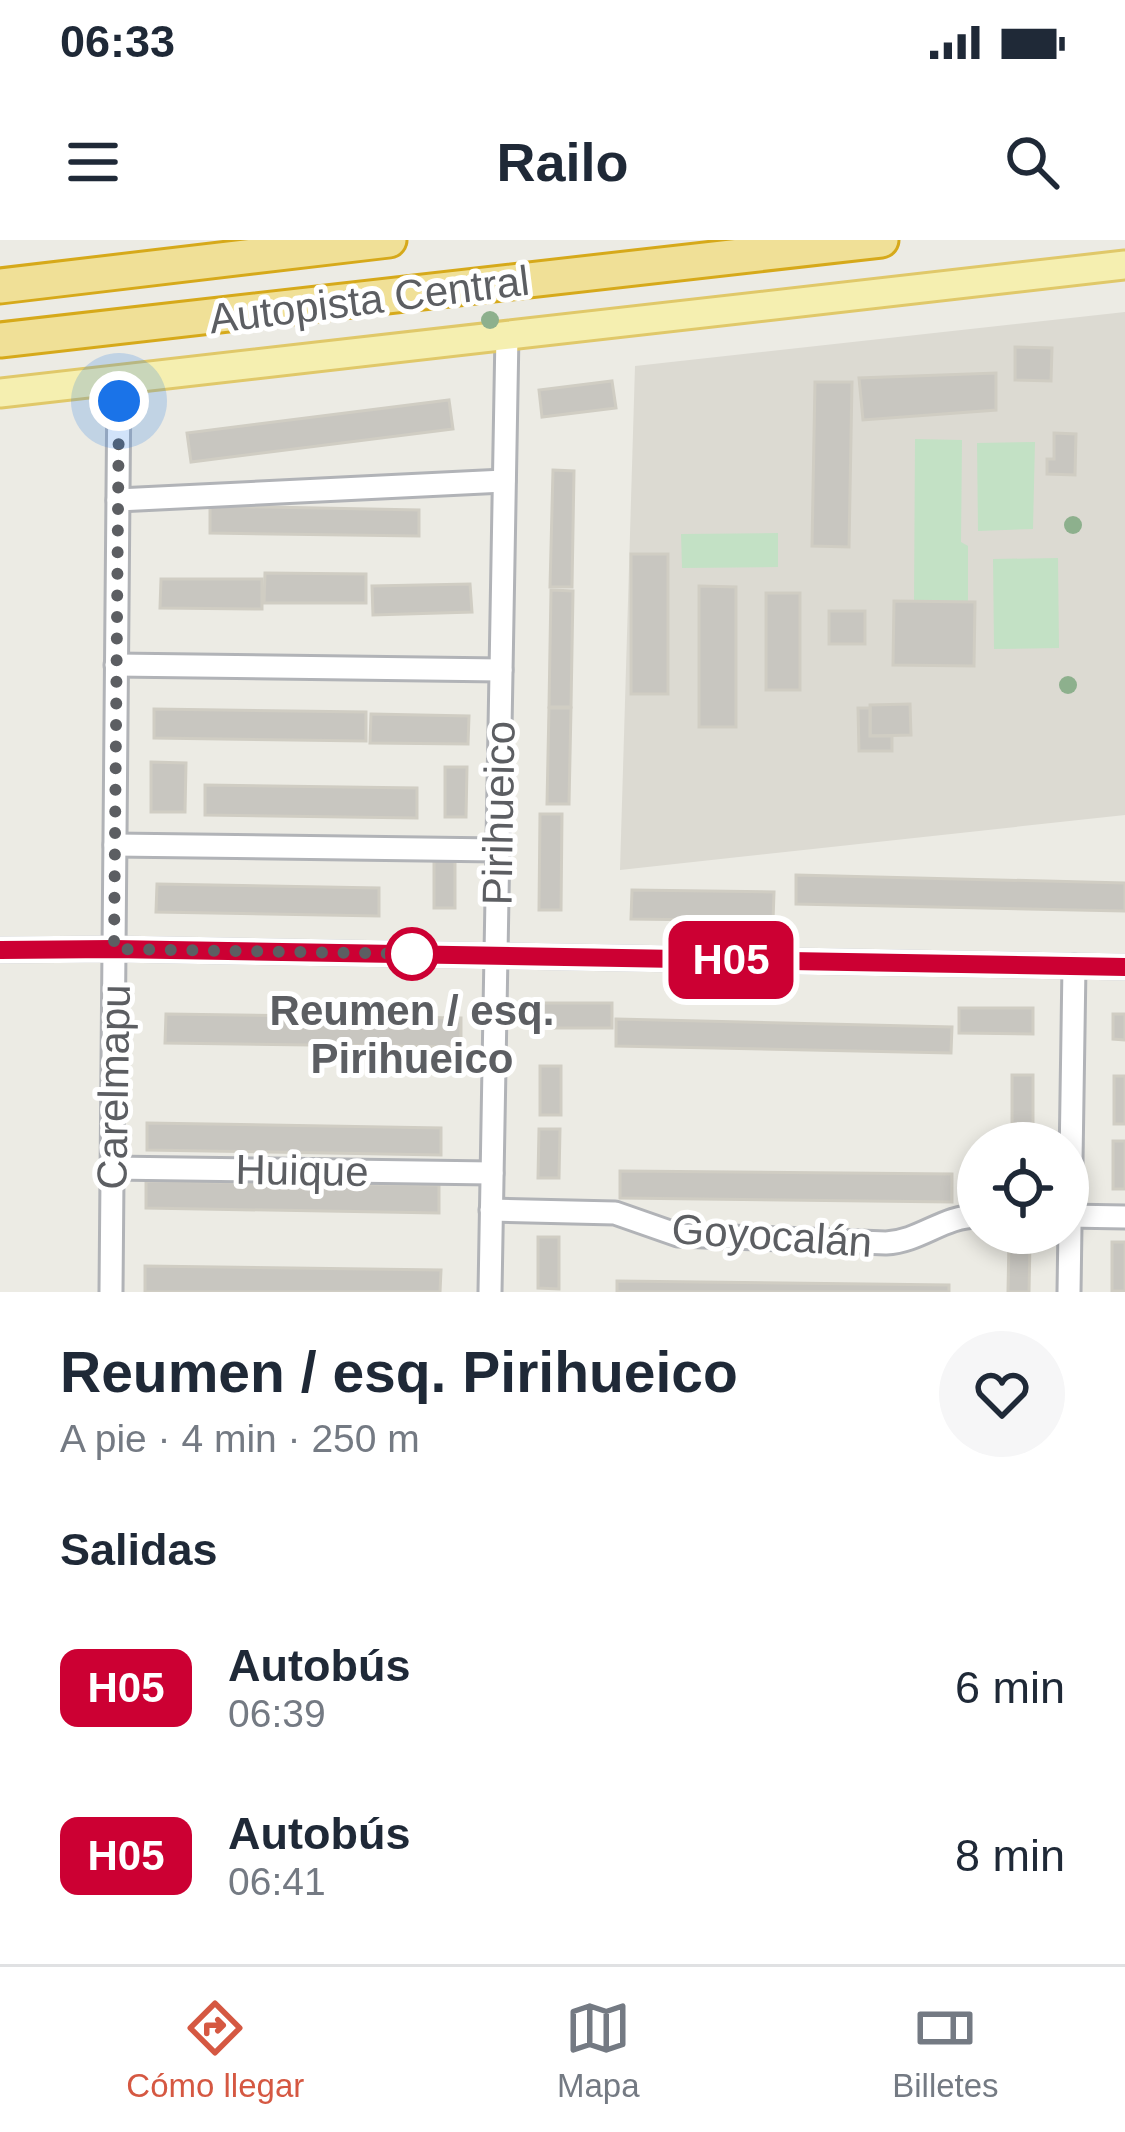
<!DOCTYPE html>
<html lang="es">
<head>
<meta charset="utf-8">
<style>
  :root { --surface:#fff; --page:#f6f6f7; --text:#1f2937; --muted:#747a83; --line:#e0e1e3; --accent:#d55842 }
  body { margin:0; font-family:Helvetica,sans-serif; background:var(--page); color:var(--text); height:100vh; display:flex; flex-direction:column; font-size:45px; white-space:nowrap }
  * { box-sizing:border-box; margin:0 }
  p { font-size:39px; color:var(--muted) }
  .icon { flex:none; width:66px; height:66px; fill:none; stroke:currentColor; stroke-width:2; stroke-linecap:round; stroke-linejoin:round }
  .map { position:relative; height:1052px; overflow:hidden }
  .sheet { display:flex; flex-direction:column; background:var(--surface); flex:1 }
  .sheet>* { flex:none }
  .badge { padding:0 24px; border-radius:18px; font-size:42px; line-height:78px }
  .controls { position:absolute; left:957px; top:882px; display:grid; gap:24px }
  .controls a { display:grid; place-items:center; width:132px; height:132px; border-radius:50%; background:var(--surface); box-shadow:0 6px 18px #0003; font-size:60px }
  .you { position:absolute; width:60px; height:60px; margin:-30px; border:9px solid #fff; border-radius:50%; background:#1a73e8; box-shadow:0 0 0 18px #1a73e833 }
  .map>.badge { position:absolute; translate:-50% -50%; box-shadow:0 0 0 6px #fff }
  h2 { padding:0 60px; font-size:45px; line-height:108px }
  .round { display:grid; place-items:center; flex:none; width:126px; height:126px; border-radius:63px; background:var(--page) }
  .headline { display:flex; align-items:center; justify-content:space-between; height:204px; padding:0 60px }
  h1 { font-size:57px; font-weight:800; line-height:90px }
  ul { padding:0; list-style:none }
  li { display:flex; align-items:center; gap:36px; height:168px; padding:0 60px }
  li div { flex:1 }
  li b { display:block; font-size:45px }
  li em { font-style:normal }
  li .badge { min-width:132px; font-weight:700; text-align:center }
  .status { display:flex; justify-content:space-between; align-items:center; height:84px; padding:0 60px; background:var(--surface); direction:ltr }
  .status svg { height:33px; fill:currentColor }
  header { display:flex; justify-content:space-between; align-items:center; height:156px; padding:0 60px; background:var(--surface); font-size:54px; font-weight:800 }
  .menu { display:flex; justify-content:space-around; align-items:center; height:168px; border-top:3px solid var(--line); background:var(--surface); font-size:33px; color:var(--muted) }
  .menu a { display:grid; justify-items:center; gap:6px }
  .menu .on { color:var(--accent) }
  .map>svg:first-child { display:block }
  .education { fill:#dcdad2 }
  .green { fill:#c3e1c5 }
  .building { fill:#c8c6c0; stroke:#d0cdc3; stroke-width:3 }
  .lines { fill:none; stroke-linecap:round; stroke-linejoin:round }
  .minor-casing { stroke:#b1b3b7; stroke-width:27 }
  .major-casing { stroke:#e0c869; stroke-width:33 }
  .highway-casing { stroke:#d6a91a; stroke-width:39 }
  .minor { stroke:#fff; stroke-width:21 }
  .major { stroke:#f5efb0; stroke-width:27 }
  .highway { stroke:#f0e097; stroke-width:33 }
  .tree { fill:#8db08d }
  .line-casing { stroke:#fff; stroke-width:27 }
  .line { stroke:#c03; stroke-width:18 }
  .walk { stroke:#5c5e62; stroke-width:12; stroke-dasharray:0 21.6 }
  .stop-dot { fill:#fff; stroke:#c03; stroke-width:6 }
  .labels { text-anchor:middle; stroke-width:10; stroke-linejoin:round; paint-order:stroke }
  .street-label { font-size:42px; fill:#5c5e62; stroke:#fff }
  .stop-label { font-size:42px; font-weight:bold; fill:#5c5e62; stroke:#fff }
</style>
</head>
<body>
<div class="status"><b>06:33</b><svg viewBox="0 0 49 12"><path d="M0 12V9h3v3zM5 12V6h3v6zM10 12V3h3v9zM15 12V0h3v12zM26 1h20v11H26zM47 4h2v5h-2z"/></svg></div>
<header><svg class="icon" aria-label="menu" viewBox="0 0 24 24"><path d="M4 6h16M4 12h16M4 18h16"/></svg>Railo<svg class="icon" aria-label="search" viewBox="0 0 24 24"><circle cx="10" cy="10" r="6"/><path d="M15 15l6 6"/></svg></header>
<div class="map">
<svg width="1125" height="1052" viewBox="0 0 1125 1052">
  <rect width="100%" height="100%" fill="#ecebe4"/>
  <path class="education" d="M 1125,72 L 1125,575 L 620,630 L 635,126 Z"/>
  <g class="green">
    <path d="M 915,199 L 962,200 L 961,302 L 968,306 L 968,362 L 914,362 Z"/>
    <path d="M 1035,202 L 1033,289 L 978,291 L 977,203 Z"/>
    <path d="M 778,293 L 778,327 L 682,328 L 681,294 Z"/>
    <path d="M 1058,318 L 1059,408 L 994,409 L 993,319 Z"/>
  </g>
  <g class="building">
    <path d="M 1015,107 L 1052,108 L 1051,141 L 1015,140 Z"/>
    <path d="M 996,133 L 996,170 L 863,180 L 859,138 Z"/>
    <path d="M 612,141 L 616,168 L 542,177 L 539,150 Z"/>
    <path d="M 815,142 L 852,142 L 849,307 L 812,306 Z"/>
    <path d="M 449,160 L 453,189 L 191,222 L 187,193 Z"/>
    <path d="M 1054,193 L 1076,194 L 1075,235 L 1047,234 L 1047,219 L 1054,219 Z"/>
    <path d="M 553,230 L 574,231 L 572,347 L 550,347 Z"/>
    <path d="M 210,266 L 419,270 L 419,296 L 210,293 Z"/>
    <rect x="631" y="314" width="37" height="140"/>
    <path d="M 265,333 L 366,334 L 366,363 L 264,363 Z"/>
    <path d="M 161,339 L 262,339 L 262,369 L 160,368 Z"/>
    <path d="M 470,344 L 472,372 L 373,375 L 372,346 Z"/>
    <path d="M 699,346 L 736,347 L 736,487 L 699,487 Z"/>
    <path d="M 551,350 L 573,351 L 571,467 L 549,467 Z"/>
    <rect x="766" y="353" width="34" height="97"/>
    <path d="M 894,361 L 975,362 L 974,426 L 893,425 Z"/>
    <rect x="829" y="371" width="36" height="33"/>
    <path d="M 910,464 L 911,495 L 870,496 L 870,465 Z"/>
    <path d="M 549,468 L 571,468 L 569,564 L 547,564 Z"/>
    <path d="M 858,468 L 870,468 L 870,496 L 892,496 L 892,511 L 859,511 Z"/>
    <path d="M 154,469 L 366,472 L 366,501 L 154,498 Z"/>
    <path d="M 371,474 L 469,476 L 468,504 L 370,503 Z"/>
    <path d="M 151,522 L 186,523 L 185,572 L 151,572 Z"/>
    <path d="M 445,527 L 467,527 L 466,577 L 445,577 Z"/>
    <path d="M 205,545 L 417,548 L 417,578 L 205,575 Z"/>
    <path d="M 540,574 L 562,574 L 561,670 L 539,670 Z"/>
    <path d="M 434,617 L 455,618 L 455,668 L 434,668 Z"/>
    <path d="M 796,635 L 1125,643 L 1125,671 L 796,664 Z"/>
    <path d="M 157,644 L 379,648 L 379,676 L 156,672 Z"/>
    <path d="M 632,650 L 774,652 L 773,681 L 631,679 Z"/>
    <rect x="543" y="763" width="69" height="25"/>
    <path d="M 959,768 L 1033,768 L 1033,794 L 959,793 Z"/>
    <path d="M 166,774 L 461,778 L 461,807 L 165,803 Z"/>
    <path d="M 1113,774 L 1125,774 L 1125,800 L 1113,799 Z"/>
    <path d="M 616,779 L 952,787 L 951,813 L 616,806 Z"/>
    <rect x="540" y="826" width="21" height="49"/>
    <rect x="1012" y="835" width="21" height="49"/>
    <rect x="1114" y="836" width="11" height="48"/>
    <path d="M 147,883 L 441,888 L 441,915 L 147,910 Z"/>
    <path d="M 539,889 L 560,889 L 559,938 L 538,938 Z"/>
    <rect x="1113" y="901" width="12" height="48"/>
    <path d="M 620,931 L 952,934 L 952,962 L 620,958 Z"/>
    <path d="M 146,941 L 439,945 L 439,973 L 146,968 Z"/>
    <path d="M 538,997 L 559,997 L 559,1049 L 538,1048 Z"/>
    <path d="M 1009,1000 L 1030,1001 L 1029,1052 L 1008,1052 Z"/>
    <rect x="1112" y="1002" width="13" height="49"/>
    <path d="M 145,1026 L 441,1030 L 440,1052 L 145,1052 Z"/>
    <path d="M 617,1041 L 949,1045 L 949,1052 L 617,1052 Z"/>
  </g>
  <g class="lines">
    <g class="minor-casing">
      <g id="minor">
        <path d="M 118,260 L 504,241"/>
        <path d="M 116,425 L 501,430"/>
        <path d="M 115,605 L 498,610"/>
        <path d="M 0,710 L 114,709 L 1125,727"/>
        <path d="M 112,928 L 492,933"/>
        <path d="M 491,970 L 615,973 L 678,995 L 886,1003 C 921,1001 943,976 978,976"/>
        <path d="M 1068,976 L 1125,977"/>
        <path d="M 111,1052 L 119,139"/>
        <path d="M 490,1052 L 507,94"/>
        <path d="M 1069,1052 L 1074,726"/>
      </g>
    </g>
    <g class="major-casing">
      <path id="major" d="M 0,153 L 1125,25"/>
    </g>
    <g class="highway-casing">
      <g id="highway">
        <path d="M 0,46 L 389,0"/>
        <path d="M 0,100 L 881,0"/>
      </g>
    </g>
    <use href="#minor" class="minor"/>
    <use href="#major" class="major"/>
    <use href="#highway" class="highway"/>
  </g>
  <g class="tree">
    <circle cx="490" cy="80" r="9"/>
    <circle cx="1073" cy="285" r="9"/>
    <circle cx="1068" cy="445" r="9"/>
  </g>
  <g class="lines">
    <g class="line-casing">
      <path id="line" d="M 0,710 L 114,709 L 1125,727"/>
    </g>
    <use href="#line" class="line"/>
    <path class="walk" d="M 119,161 L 114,709 L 419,714 L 412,714"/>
  </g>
  <circle class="stop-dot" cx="412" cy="714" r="24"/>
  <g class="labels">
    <g class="street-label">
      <text transform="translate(369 59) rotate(-7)" y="15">Autopista Central</text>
      <text transform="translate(498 573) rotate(-89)" y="15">Pirihueico</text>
      <text transform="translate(113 847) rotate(-89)" y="15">Carelmapu</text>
      <text transform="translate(302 930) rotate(1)" y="15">Huique</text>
      <text transform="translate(772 995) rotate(4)" y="15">Goyocalán</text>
    </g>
    <g class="stop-label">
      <text x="412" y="785">Reumen / esq.<tspan x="412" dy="48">Pirihueico</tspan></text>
    </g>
  </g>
</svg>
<div class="controls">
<a><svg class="icon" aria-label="locate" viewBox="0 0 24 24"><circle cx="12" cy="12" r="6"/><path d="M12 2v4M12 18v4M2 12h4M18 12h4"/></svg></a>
</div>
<div class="you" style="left:119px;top:161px"></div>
<b class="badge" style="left:731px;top:720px;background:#c03;color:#fff">H05</b>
</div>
<section class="sheet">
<div class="headline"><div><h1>Reumen / esq. Pirihueico</h1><p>A pie · 4 min · 250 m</p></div><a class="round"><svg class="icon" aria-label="heart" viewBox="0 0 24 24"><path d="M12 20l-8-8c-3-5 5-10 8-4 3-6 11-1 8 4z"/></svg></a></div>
<h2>Salidas</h2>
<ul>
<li><span class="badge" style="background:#c03;color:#fff">H05</span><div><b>Autobús</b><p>06:39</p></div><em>6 min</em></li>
<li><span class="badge" style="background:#c03;color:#fff">H05</span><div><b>Autobús</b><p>06:41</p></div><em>8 min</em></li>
</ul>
</section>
<nav class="menu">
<a class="on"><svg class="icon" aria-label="directions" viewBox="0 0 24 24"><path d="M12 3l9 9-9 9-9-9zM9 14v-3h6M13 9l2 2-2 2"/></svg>Cómo llegar</a>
<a><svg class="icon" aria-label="map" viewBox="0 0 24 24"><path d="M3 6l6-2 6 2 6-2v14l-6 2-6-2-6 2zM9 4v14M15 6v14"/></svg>Mapa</a>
<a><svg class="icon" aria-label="tickets" viewBox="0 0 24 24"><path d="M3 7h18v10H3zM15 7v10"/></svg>Billetes</a>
</nav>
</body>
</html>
